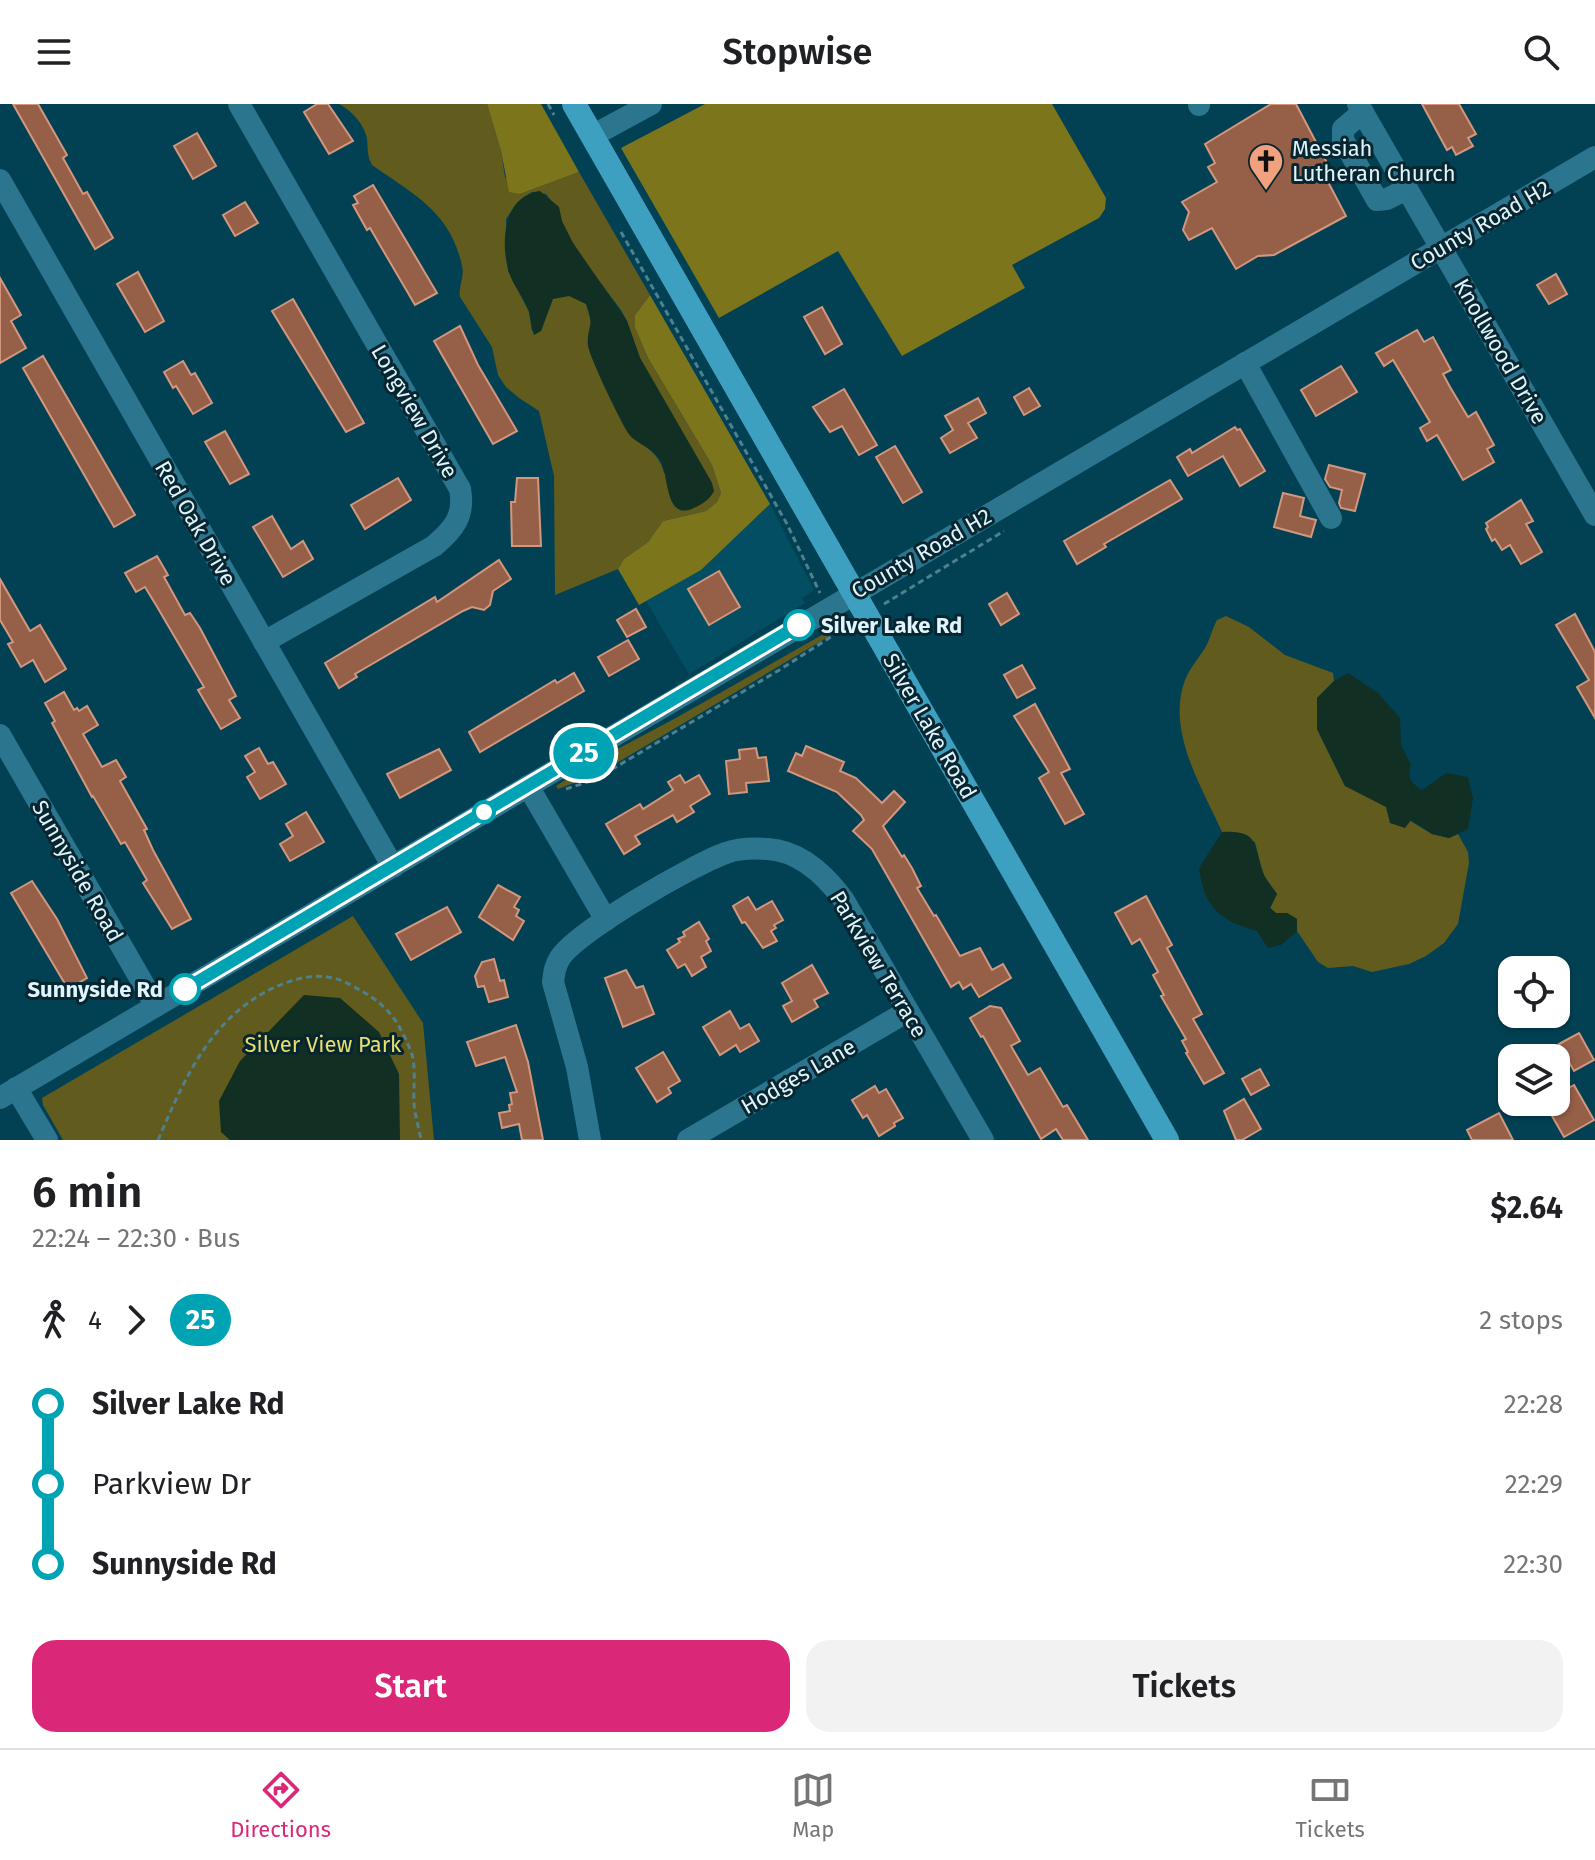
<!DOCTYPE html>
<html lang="en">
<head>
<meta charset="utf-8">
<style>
  :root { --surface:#fff; --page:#f2f2f2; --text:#202124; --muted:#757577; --line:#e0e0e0; --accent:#db2777 }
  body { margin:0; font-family:"Fira Sans",sans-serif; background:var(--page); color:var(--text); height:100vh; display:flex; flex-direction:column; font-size:30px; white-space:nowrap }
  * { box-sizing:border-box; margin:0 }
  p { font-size:26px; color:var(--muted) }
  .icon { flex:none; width:44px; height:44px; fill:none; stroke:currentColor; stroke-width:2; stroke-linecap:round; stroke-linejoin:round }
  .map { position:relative; height:1036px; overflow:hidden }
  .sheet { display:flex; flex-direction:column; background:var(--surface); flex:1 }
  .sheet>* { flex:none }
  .badge { padding:0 16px; border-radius:26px; font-size:28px; line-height:52px }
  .tools { position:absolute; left:1498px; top:852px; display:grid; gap:16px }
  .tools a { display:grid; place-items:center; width:72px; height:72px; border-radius:16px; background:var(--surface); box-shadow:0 2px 6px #0004; font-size:40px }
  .map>.badge { position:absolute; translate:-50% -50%; box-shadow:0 0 0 4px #fff }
  .legs { display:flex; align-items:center; gap:12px; height:88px; padding:0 32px; font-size:26px }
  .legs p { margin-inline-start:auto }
  .head { display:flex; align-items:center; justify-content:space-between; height:136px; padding:0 32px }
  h1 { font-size:44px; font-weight:600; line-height:60px }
  .cta { display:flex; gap:16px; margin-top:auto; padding:16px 32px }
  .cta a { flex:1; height:92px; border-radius:24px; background:var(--accent); color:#fff; font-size:32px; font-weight:600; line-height:92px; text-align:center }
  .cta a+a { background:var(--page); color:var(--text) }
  ul { padding:0 32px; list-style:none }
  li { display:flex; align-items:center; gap:28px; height:80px; font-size:30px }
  li i { display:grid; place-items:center; width:12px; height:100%; margin:0 10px; background:currentColor }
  li i::after { content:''; width:20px; height:20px; margin:-10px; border:6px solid; border-radius:50%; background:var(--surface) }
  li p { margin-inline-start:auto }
  li:first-child i { background:linear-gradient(#0000 50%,currentColor 0) }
  li:last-child i { background:linear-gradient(currentColor 50%,#0000 0) }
  header { display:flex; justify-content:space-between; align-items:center; height:104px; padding:0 32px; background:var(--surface); font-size:36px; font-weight:600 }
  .dock { display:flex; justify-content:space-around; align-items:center; height:112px; border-top:2px solid var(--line); background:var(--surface); font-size:22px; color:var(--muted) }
  .dock a { display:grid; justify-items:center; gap:4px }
  .dock .current { color:var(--accent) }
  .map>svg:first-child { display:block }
  .built { fill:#044e63 }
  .green { fill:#615b1d; fill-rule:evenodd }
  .forest { fill:#7d751c }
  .water { fill:#122f23 }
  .building { fill:#965f47; stroke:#d3977e; stroke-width:2 }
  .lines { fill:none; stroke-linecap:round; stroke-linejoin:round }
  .path { stroke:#4f808f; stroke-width:3; stroke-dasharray:6 4; stroke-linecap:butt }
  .minor { stroke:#2c758e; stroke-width:22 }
  .major { stroke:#3ea0c0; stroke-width:24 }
  .line-1-casing { stroke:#fff; stroke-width:18 }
  .line-1 { stroke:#00a3b4; stroke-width:12 }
  .stop-1-dot { fill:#fff; stroke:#00a3b4; stroke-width:4 }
  .labels { text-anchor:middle; stroke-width:6; stroke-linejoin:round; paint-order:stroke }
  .poi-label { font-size:22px; fill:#dff4fc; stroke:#072630; text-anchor:start }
  .street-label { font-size:22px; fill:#dff4fc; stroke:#072630 }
  .stop-label { font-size:22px; font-weight:bold; fill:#dff4fc; stroke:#072630; text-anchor:start }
  .park-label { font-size:22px; fill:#e9df6d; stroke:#072630 }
</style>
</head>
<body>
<header><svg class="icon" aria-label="menu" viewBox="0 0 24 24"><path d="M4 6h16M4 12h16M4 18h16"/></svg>Stopwise<svg class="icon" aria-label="search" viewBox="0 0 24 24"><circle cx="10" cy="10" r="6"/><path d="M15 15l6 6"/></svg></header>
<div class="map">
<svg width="1595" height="1036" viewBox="0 0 1595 1036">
  <rect width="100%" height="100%" fill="#024154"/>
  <path class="built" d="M 770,400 L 814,486 L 802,494 L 805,499 L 689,570 L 646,497 L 701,466 Z"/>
  <g class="green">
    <path d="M 339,0 L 487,0 L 501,47 L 505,73 L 520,90 L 579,68 L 650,191 L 635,211 L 635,224 L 648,254 L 712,361 L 721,389 L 717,398 L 706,407 L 663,417 L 648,438 L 624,455 L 618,465 L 555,491 L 554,372 L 539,307 L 519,294 L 506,283 L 498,271 L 492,243 L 460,193 C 458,182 465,173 462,162 C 451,108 413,90 372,61 C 367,52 368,45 367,35 C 365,21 351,6 339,0 ZM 532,88 L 546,90 C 559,106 562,123 573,139 C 587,163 605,184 621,206 L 627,217 L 640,254 L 712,379 L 664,369 C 659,344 634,340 622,318 C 607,291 599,260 589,231 L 592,222 L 586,200 C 575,191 566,189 552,195 L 541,227 L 532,227 L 529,208 L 508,167 L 506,140 L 506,115 L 517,99 Z"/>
    <path d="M 1226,512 L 1249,523 L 1285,551 L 1333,569 L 1334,577 L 1317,594 L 1317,625 L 1345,682 L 1372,694 L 1432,730 L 1449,734 L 1458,730 L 1468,748 L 1469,759 L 1458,820 L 1444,839 L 1426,852 L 1409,860 L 1372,868 L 1353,862 L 1328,864 L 1318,858 L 1297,827 L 1297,815 L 1287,809 L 1276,809 L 1270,804 L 1277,790 L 1263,770 L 1255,738 L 1233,728 L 1222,728 C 1202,683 1166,627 1185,576 C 1190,564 1198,555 1205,544 C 1210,536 1212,525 1217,516 Z"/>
    <path d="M 836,523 L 838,527 L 600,669 L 558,685 L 556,682 L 595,657 L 674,615 Z"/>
    <path d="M 353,812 L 423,919 L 434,1036 L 63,1036 L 43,1001 L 42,994 Z"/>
  </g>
  <g class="forest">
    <path d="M 487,0 L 541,0 L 579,68 L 520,90 L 509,88 L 501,47 Z"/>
    <path d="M 705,0 L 1052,0 L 1106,94 L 1105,105 L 1099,114 L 1012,161 L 1025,184 L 902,252 L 838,147 L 719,214 L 621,44 Z"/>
    <path d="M 650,191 L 770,400 L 701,466 L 639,501 L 618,465 L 624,455 L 648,438 L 663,417 L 706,407 L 717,398 L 721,389 L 712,361 L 648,254 L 635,224 L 635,211 Z"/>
  </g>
  <g class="water">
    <path d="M 540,87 L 559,103 L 562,117 L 573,139 L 627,217 L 640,254 L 712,379 L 714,387 C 710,395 704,399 696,403 C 666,419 669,377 662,360 C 657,347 645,343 635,336 C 629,332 624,323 621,316 C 613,301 591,256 588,242 C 586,224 596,221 586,200 L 569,192 L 553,195 L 541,227 L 534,231 C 531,223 531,215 529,207 C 524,193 513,182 509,168 C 500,139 503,92 540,87 Z"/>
    <path d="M 1348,569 L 1378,589 L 1400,614 L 1401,641 L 1411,661 C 1407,674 1411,679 1422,686 L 1446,669 L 1468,673 L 1473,694 L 1468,725 L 1449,734 L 1432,730 L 1411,716 L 1405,724 L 1390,719 L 1386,703 L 1345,682 L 1317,625 L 1317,594 L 1334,577 Z"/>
    <path d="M 1222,728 C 1259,726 1253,740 1263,768 C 1265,776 1272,783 1277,790 L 1270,804 L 1276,809 L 1287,809 L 1297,815 L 1297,827 L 1281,841 L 1268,844 L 1257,827 C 1220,817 1204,803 1199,764 Z"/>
    <path d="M 304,891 L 340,894 L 379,928 L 399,970 L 400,1036 L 230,1036 L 221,1028 L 219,997 L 240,957 Z"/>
  </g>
  <g class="building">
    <path d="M 13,0 L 38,0 L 67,51 L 63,54 L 83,90 L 87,88 L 113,134 L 95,145 Z"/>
    <path d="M 317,0 L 328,0 L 353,37 L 329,50 L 304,8 Z"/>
    <path d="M 1271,0 L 1296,0 L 1327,59 L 1322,62 L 1330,75 L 1327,76 L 1346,112 L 1274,151 L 1258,152 L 1236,165 L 1212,124 L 1189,136 L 1183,126 L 1189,108 L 1182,98 L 1217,78 L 1208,63 L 1215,59 L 1205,40 Z"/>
    <path d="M 1422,0 L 1459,0 L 1476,30 L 1468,34 L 1473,42 L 1456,51 L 1452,43 L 1447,46 Z"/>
    <path d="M 197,29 L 216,62 L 193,75 L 174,42 Z"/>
    <path d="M 373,81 L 437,189 L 415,201 L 370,124 L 367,126 L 353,101 L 358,99 L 354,92 Z"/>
    <path d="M 245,98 L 258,119 L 235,132 L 223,111 Z"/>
    <path d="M 138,168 L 164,217 L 145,228 L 117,180 Z"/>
    <path d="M 1556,170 L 1567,190 L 1549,200 L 1537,181 Z"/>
    <path d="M 0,174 L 21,211 L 11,217 L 26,244 L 0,259 Z"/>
    <path d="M 293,195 L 364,319 L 346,328 L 272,207 Z"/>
    <path d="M 822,203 L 842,240 L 825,250 L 804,213 Z"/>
    <path d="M 460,222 L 478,261 L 517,327 L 493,340 L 434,237 Z"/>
    <path d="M 1417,226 L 1424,238 L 1433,233 L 1451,266 L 1443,270 L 1450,283 L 1468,313 L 1476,308 L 1494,341 L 1487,345 L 1494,358 L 1463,376 L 1437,331 L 1427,337 L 1420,324 L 1430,318 L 1393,256 L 1384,262 L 1376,249 Z"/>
    <path d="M 43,252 L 135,411 L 114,423 L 23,264 Z"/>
    <path d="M 183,257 L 191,271 L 195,269 L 212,299 L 193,310 L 176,282 L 173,284 L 164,268 Z"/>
    <path d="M 1341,262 L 1357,288 L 1316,312 L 1301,286 Z"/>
    <path d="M 1029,284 L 1040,302 L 1024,311 L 1014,293 Z"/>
    <path d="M 844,285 L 877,341 L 859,351 L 842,322 L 830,328 L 813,303 Z"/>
    <path d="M 978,294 L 986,309 L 968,319 L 977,334 L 950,349 L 941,334 L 953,326 L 945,312 Z"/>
    <path d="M 1235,323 L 1237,326 L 1240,325 L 1265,367 L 1240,382 L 1223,352 L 1188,372 L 1177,353 L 1190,345 L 1192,349 Z"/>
    <path d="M 225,327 L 249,370 L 230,380 L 205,338 Z"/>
    <path d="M 895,342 L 922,388 L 903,399 L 876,353 Z"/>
    <path d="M 1329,361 L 1365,370 L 1355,407 L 1341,404 L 1339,399 L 1342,386 L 1330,383 L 1325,375 Z"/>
    <path d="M 398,374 L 411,396 L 365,425 L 351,401 Z"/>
    <path d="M 517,374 L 538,374 L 541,442 L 512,442 L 511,398 L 515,398 Z"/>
    <path d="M 1170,376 L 1182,395 L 1104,440 L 1106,443 L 1077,460 L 1064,437 Z"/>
    <path d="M 1283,389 L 1304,394 L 1300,412 L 1316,416 L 1311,433 L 1274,423 Z"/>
    <path d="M 1521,396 L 1533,417 L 1526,420 L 1542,448 L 1521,460 L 1510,441 L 1502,446 L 1495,435 L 1492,437 L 1486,425 L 1488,423 L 1486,419 Z"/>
    <path d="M 272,412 L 291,445 L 303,437 L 313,455 L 283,473 L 253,423 Z"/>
    <path d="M 157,452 L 168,471 L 164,473 L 185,511 L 190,509 L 200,524 L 236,592 L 229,596 L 240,614 L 221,625 L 198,586 L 204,583 L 156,501 L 145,483 L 136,488 L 125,469 Z"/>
    <path d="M 499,456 L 511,475 L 493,487 L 490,501 L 484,506 L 472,503 L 463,507 L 355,570 L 357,573 L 339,584 L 325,559 L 435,493 L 437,498 Z"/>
    <path d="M 719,467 L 740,503 L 709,521 L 688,485 Z"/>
    <path d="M 0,475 L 30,527 L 40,521 L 66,565 L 45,578 L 33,556 L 21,563 L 8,540 L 13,538 L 0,516 Z"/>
    <path d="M 1007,489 L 1019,510 L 1001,521 L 989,500 Z"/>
    <path d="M 636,505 L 646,523 L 627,533 L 617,516 Z"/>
    <path d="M 1575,510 L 1595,548 L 1595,614 L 1577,583 L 1589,576 L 1556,521 Z"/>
    <path d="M 628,536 L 639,555 L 609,572 L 598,553 Z"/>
    <path d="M 1022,561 L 1035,584 L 1017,594 L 1004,571 Z"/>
    <path d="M 574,569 L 584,587 L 480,648 L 469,628 L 555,576 L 557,579 Z"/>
    <path d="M 64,588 L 74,606 L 77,604 L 79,607 L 87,602 L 98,621 L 83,630 L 102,663 L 116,656 L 126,673 L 120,677 L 147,725 L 144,726 L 153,746 L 191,815 L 172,825 L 143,779 L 147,776 L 125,738 L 121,740 L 93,692 L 92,693 L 52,619 L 55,617 L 45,599 Z"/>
    <path d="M 1035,600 L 1070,665 L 1061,669 L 1084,710 L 1065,720 L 1039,674 L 1049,668 L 1014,612 Z"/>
    <path d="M 806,642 L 844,658 L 840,667 L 856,674 L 882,699 L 894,687 L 905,698 L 883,722 L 902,753 L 904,751 L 912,764 L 921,782 L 917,784 L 934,812 L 936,811 L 960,852 L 980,844 L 992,866 L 1003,860 L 1011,874 L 979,893 L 971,880 L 963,885 L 959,878 L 951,883 L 872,745 L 853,727 L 864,716 L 861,711 L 837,688 L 788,667 L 796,649 L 802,652 Z"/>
    <path d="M 259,644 L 268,660 L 273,658 L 286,680 L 260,695 L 247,673 L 255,668 L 245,652 Z"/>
    <path d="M 756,644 L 758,654 L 766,653 L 769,677 L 746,679 L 747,688 L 729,690 L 726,657 L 740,655 L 739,646 Z"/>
    <path d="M 439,645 L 451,666 L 400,694 L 387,670 Z"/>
    <path d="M 680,671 L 685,679 L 699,671 L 710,690 L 690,702 L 694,708 L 677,718 L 673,711 L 635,732 L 640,740 L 624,750 L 606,720 L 640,700 L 643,705 L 673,686 L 668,678 Z"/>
    <path d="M 306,708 L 324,738 L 290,757 L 280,740 L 293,732 L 286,720 Z"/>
    <path d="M 32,777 L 57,815 L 87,874 L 68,885 L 11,789 Z"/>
    <path d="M 498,781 L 520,793 L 514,803 L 519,806 L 516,812 L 524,817 L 513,836 L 479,813 Z"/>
    <path d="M 1146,792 L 1172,841 L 1167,844 L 1202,910 L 1193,915 L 1224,969 L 1204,980 L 1186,949 L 1188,948 L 1182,937 L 1186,935 L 1161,892 L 1164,891 L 1153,871 L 1158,868 L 1140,835 L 1132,840 L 1115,809 Z"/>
    <path d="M 748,793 L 756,806 L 772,797 L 783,816 L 774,821 L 776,824 L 771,827 L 777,837 L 763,844 L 745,818 L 742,819 L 733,802 Z"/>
    <path d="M 447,803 L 461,828 L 411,856 L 396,830 Z"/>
    <path d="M 699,818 L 709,835 L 706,837 L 711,847 L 701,853 L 706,863 L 692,872 L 685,860 L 678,864 L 667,846 L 680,838 L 678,835 L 685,832 L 683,828 Z"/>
    <path d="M 494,855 L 500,877 L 504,876 L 508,893 L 489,898 L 484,882 L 478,883 L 475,872 L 482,858 Z"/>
    <path d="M 812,861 L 828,889 L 814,896 L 818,903 L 792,918 L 783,902 L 792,897 L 782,879 Z"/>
    <path d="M 626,866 L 636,884 L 643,882 L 654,910 L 623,923 L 605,874 Z"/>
    <path d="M 990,902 L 1001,904 L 1020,937 L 1011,942 L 1028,971 L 1040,964 L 1063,1003 L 1067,1001 L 1088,1036 L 1063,1036 L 1056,1025 L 1041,1035 L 983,932 L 981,933 L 970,914 Z"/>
    <path d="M 730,907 L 740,925 L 749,920 L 759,937 L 740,948 L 736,941 L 720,951 L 703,923 Z"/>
    <path d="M 516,921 L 528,958 L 543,1036 L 522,1036 L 519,1020 L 502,1024 L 499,1009 L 510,1007 L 509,1001 L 512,1000 L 510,989 L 517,988 L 505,953 L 476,962 L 467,938 Z"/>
    <path d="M 1579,929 L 1594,956 L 1574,967 L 1559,940 Z"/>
    <path d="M 663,948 L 680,977 L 668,984 L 671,989 L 657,998 L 636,964 Z"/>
    <path d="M 1260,965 L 1269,981 L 1251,991 L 1242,975 Z"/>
    <path d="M 1574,981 L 1594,1016 L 1564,1033 L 1544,998 L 1556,998 L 1556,991 Z"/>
    <path d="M 875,982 L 879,989 L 886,985 L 903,1014 L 894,1019 L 895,1022 L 879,1032 L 867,1011 L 863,1014 L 852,996 Z"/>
    <path d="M 1244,995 L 1261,1025 L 1242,1036 L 1236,1036 L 1224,1007 Z"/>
    <path d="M 1499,1009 L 1513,1036 L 1472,1036 L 1467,1026 Z"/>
  </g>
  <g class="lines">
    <g class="path">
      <path d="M 548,0 L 554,11"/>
      <path d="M 621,128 L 787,420 L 820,489"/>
      <path d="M 884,500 L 1004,427"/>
      <path d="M 566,685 L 594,676 L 781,565 L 843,525"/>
      <path d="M 158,1036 C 186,971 214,906 285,879 C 306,871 329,869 349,880 C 383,898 395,909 410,945 C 417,961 413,983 414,1000 C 415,1012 419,1024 421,1036"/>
    </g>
    <g class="minor">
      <path d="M 239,0 L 460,385 C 465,412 454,425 434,442 L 264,538"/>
      <path d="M 1199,0 L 1199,1"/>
      <path d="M 1358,0 L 1595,411"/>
      <path d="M 1363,8 L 1343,25 L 1343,36 L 1377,96 L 1387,95 L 1407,85"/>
      <path d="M 592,32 L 651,0"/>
      <path d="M 0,76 L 393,763"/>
      <path d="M 1245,259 L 1331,414"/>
      <path d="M 0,631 L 156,902"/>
      <path d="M 528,682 L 606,816"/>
      <path d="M 16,984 L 47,1036"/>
      <path d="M 0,994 L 1595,53"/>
      <path d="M 590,1036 L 577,963 L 553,878 C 554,869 555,861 560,854 C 576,828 694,760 726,749 C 739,744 754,744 768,745 C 800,747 825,771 843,795 L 983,1036"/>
      <path d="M 688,1036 L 908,907"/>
    </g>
    <path class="major" d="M 574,0 L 1167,1036"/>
  </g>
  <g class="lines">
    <g class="line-1-casing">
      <path id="line-1" d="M 185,885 L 799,521"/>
    </g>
    <use href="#line-1" class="line-1"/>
  </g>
  <defs>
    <g id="church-pin" transform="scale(1.8)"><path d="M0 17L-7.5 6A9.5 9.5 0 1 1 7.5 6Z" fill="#f2a17e" stroke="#072630"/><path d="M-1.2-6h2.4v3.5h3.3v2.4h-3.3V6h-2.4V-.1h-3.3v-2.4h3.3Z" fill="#111"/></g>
  </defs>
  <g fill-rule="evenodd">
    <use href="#church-pin" x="1266" y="57"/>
  </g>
  <g class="stop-1-dot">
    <circle cx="799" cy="521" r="14"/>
    <circle cx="484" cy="708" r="10"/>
    <circle cx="185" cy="885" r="14"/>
  </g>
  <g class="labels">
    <g class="poi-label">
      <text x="1292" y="52">Messiah<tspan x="1292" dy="25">Lutheran Church</tspan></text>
    </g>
    <g class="street-label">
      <text transform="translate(1480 121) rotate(-30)" y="8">County Road H2</text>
      <text transform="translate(1501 247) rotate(60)" y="8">Knollwood Drive</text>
      <text transform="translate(415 307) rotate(60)" y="8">Longview Drive</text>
      <text transform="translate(196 419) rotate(60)" y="8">Red Oak Drive</text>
      <text transform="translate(921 449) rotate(-30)" y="8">County Road H2</text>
      <text transform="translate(930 622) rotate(60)" y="8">Silver Lake Road</text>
      <text transform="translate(78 767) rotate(60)" y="8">Sunnyside Road</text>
      <text transform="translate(879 860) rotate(59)" y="8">Parkview Terrace</text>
      <text transform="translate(798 972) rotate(-30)" y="8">Hodges Lane</text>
    </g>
    <g class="stop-label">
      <text x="821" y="529">Silver Lake Rd</text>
      <text x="163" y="893" text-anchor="end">Sunnyside Rd</text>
    </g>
    <g class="park-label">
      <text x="323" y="948">Silver View Park</text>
    </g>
  </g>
</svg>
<div class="tools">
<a><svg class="icon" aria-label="locate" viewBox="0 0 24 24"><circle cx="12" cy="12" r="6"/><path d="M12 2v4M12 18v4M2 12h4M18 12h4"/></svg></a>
<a><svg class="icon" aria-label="layers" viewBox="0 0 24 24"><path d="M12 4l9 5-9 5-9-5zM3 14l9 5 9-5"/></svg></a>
</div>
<b class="badge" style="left:584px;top:649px;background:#00a3b4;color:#fff">25</b>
</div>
<section class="sheet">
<div class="head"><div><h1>6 min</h1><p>22:24 – 22:30 · Bus</p></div><b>$2.64</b></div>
<div class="legs"><svg class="icon" aria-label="walk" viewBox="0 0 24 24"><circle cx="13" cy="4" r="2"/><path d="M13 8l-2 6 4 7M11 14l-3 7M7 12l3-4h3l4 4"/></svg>4<svg class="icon" aria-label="forward" viewBox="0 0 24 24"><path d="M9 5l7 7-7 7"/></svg><b class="badge" style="background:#00a3b4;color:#fff">25</b><p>2 stops</p></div>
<ul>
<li><i style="color:#00a3b4"></i><b>Silver Lake Rd</b><p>22:28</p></li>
<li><i style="color:#00a3b4"></i><span>Parkview Dr</span><p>22:29</p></li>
<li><i style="color:#00a3b4"></i><b>Sunnyside Rd</b><p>22:30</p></li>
</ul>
<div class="cta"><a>Start</a><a>Tickets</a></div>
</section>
<nav class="dock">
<a class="current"><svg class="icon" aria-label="directions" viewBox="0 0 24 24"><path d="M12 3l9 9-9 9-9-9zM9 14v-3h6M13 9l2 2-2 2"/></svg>Directions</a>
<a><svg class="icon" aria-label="map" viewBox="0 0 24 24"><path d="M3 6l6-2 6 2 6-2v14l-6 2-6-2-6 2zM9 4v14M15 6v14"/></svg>Map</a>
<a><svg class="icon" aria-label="tickets" viewBox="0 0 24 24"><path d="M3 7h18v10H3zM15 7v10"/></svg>Tickets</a>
</nav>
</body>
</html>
